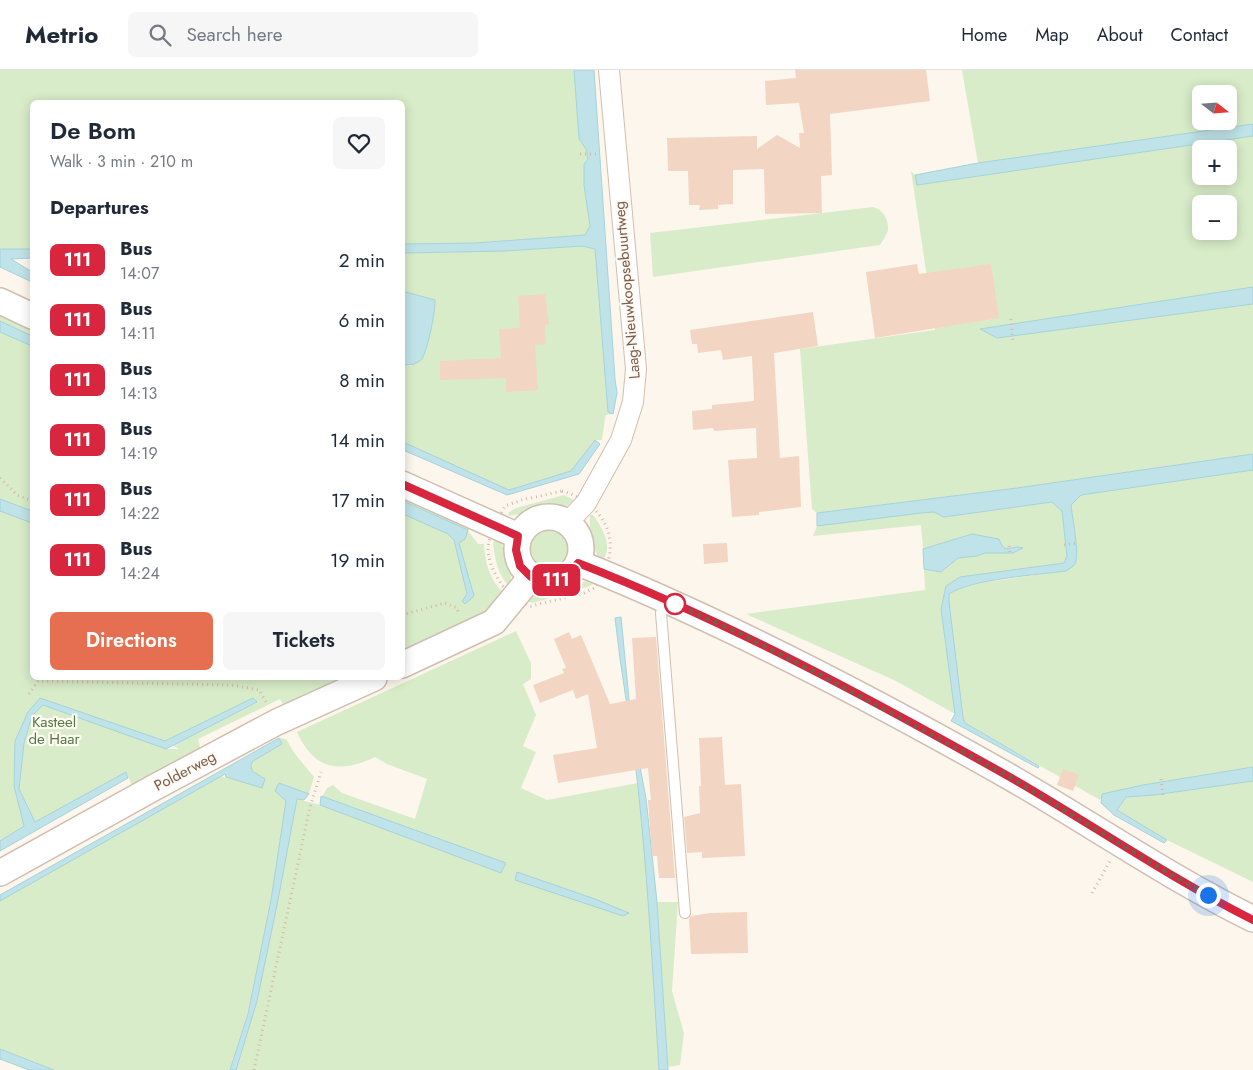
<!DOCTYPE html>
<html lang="en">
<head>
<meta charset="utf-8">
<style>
  :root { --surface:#fff; --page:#f6f6f7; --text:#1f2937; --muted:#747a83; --line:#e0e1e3; --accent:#e76f51 }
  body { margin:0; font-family:Jost,sans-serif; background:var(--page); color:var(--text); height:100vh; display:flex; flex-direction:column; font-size:19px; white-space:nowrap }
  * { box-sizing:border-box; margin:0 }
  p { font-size:16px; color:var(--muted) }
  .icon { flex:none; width:28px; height:28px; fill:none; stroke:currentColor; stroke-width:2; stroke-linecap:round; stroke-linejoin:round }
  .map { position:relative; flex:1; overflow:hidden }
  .drawer { position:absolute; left:30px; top:30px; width:375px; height:580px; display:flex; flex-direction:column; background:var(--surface); border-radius:8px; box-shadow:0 2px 12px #0003 }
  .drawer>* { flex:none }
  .badge { padding:0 10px; border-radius:8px; font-size:18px; line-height:32px }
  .needle { width:32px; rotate:107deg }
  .controls { position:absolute; left:1192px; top:15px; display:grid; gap:10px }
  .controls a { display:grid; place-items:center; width:45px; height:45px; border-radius:8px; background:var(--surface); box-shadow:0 2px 12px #0003; font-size:25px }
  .you { position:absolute; width:25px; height:25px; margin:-12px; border:4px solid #fff; border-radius:50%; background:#1a73e8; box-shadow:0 0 0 8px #1a73e833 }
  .map>.badge { position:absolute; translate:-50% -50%; box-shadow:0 0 0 2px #fff }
  h2 { padding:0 20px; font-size:19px; line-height:45px }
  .round { display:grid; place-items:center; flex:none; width:52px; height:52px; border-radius:8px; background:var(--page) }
  .headline { display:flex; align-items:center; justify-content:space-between; height:85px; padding:0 20px }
  h1 { font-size:24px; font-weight:600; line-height:38px }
  .cta { display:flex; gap:10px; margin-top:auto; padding:10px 20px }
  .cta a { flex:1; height:58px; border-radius:8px; background:var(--accent); color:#fff; font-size:20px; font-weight:600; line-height:58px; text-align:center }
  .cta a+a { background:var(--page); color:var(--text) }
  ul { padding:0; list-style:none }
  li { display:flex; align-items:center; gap:15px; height:60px; padding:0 20px }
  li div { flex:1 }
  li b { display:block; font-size:19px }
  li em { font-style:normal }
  li .badge { min-width:55px; font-weight:700; text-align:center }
  header { display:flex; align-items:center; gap:30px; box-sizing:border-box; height:70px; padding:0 25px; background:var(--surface); border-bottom:1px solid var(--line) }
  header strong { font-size:24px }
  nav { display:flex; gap:28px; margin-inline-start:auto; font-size:18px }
  .search { width:350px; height:45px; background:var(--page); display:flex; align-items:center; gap:12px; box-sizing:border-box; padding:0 18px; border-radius:8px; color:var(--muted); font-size:19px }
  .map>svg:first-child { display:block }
  .green { fill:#d8ecc9; fill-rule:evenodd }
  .water { fill:#bfe3e8; stroke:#a5d3da }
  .building { fill:#f3d5c3 }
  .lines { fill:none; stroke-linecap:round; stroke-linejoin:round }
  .service-casing { stroke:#d1beb0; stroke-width:12 }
  .minor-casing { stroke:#d1beb0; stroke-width:22 }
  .tertiary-casing { stroke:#d1beb0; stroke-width:28 }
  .path { stroke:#d9b8a5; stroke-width:3; stroke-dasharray:1 4; stroke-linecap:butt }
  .service { stroke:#fff; stroke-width:10 }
  .minor { stroke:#fff; stroke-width:20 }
  .tertiary { stroke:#fff; stroke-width:25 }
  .line-casing { stroke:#fff; stroke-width:11 }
  .line { stroke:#d7263d; stroke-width:8 }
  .walk { stroke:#7a5c4d; stroke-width:5; stroke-dasharray:0 9 }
  .stop-dot { fill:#fff; stroke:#d7263d; stroke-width:2.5 }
  .labels { text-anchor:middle; stroke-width:4.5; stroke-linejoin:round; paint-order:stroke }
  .street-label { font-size:15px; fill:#7a5c4d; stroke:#fffaf3 }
  .park-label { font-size:15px; fill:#537a41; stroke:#fffaf3 }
</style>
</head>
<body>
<header>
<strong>Metrio</strong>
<div class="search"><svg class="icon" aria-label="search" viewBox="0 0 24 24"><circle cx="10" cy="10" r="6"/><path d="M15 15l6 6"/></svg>Search here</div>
<nav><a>Home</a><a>Map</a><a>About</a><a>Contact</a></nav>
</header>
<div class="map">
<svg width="1253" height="1000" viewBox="0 0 1253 1000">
  <rect width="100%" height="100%" fill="#fdf6ec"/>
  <g class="green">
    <path d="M 0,0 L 574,0 L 579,69 L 586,79 L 588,89 L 584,94 L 584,115 L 590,156 L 585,165 L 475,173 L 403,174 L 402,32 L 32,32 L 32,179 L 0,179 Z"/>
    <path d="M 962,0 L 1253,0 L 1253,54 L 978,93 ZM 1201,24 L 1229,24 L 1229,51 L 1201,51 Z"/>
    <path d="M 1253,66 L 1253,217 L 981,259 L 997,268 L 1253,234 L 1253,384 L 1017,418 L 817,443 L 812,439 L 800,279 L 935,260 L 911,101 L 915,105 L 917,115 ZM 1201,79 L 1229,79 L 1229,106 L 1201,106 ZM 1201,134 L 1229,134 L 1229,161 L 1201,161 Z"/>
    <path d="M 873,137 C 883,139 889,150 888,160 C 887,165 883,170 880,175 L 653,207 L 650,163 Z"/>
    <path d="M 582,176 L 595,179 L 608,341 L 613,344 L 606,345 L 605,348 L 602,370 L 595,370 L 571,401 L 508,420 L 403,372 L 403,295 L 411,296 L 428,274 L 428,267 L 421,226 L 403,221 L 403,183 L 505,181 Z"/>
    <path d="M 0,242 L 32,256 L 32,608 L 358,608 L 287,641 L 280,629 L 198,669 L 202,685 L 135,722 L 126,702 L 35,752 L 28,738 L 24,756 L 0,771 ZM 253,628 L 256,633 L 172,675 L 179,679 L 166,679 L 143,671 L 151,666 L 165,671 Z"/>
    <path d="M 1253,400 L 1253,697 L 1143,715 L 1103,724 L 1100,730 L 965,653 L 963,647 L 949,532 L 949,524 L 957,519 L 986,512 L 1065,501 L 1077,489 L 1071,435 L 1081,425 Z"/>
    <path d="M 403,422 L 473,453 L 468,461 L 478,474 L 484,474 C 485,494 490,510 504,524 L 493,541 L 403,587 L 403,444 L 463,470 L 443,449 L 403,431 Z"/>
    <path d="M 564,425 L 574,430 L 567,436 L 546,434 L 525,443 L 509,446 L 508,443 L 516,438 Z"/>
    <path d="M 1052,432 L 1062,441 L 1067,486 L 1064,493 L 961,507 L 946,516 L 941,539 L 955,644 L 896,611 L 746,544 L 925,520 L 924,499 L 941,502 L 958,488 L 977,486 L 985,483 L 1013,483 L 1017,477 L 1006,479 L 972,464 L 923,479 L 921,455 L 813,466 L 817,456 L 921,443 L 934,442 L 944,447 Z"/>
    <path d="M 590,445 L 593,445 C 602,457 615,478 601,492 C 592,478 589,462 590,445 Z"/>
    <circle cx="549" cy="478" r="22"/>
    <path d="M 497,467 C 506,480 514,497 510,513 L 507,514 C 497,502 495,488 493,473 Z"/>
    <path d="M 594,510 L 595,513 L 587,517 L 533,533 L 527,531 C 540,519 549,524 564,519 C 574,515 582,511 594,510 Z"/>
    <path d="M 516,561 L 531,593 L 531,609 L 523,614 L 536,645 L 523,676 L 536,682 L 521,718 L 547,730 L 638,713 L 650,842 L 659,1000 L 236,1000 L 257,931 L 278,830 L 297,729 L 320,735 L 501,803 L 506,793 L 322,727 L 327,718 L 333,715 L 342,723 L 415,749 L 427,709 L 387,694 L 375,687 C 339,704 314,700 297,662 ZM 517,803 L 595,829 L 629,843 L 515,810 Z"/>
    <path d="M 279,668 L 286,669 L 295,684 L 314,707 L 309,724 L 279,713 L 286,731 L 271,830 L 248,944 L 230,1000 L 54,1000 L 0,979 L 0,831 L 220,706 L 262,717 C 257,710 248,700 253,691 L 282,674 Z"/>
    <path d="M 1253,711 L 1253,812 L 1167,770 L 1117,740 L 1126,727 L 1154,725 Z"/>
    <path d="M 657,832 L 678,832 L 672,921 L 684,963 L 680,995 L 668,997 Z"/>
  </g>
  <g class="water">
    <path d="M 574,0 L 594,0 L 615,309 L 617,323 L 613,344 L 608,342 L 595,179 L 582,176 L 505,181 L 403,183 L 403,174 L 475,173 L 585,165 L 590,156 L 584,115 L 584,94 L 588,89 L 586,79 L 579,69 Z"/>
    <path d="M 1253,54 L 1253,66 L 917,115 L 915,105 L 978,93 Z"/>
    <path d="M 0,179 L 32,179 L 32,188 L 11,189 L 32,202 L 32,212 L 0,197 Z"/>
    <path d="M 1253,217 L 1253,234 L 997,268 L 980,259 Z"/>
    <path d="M 402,221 L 435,230 C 436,239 427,284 421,290 C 415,295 409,295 403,295 Z"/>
    <path d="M 0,251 L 32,266 L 32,276 L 0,262 Z"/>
    <path d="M 595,370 L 600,374 L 579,404 L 507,425 L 403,380 L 403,372 L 509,420 L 571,401 Z"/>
    <path d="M 1253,384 L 1253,400 L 1081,425 L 1071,435 C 1072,445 1080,486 1075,494 C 1073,497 1068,499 1066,501 C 1037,505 971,509 949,524 L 949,532 L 963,647 L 965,653 L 1039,696 L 1038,698 L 951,651 L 955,644 L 941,539 L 946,516 L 960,507 L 1064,493 L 1067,486 L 1062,441 L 1052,432 L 944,447 L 934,442 L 921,443 L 817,456 L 817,443 L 1017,418 Z"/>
    <path d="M 0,429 L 32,441 L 32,453 L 0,441 Z"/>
    <path d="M 403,431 L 468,460 L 465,469 L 459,473 L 474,526 L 465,534 L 462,531 L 467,524 L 454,470 L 448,464 L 403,444 Z"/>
    <path d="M 972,464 L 999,469 L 1002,476 L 1006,479 L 1017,477 L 1023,478 L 1013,483 L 985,483 L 977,486 L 958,488 L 941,502 L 924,499 L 923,479 Z"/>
    <path d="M 621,547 L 631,650 L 646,728 L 657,832 L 668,1000 L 659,1000 C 653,906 648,811 638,717 C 632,660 621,605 615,548 Z"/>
    <path d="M 40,628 L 165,671 L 253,628 L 257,632 L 166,679 L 43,635 L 32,646 L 24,673 L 19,719 L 35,752 L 126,702 L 128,708 L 0,781 L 0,771 L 24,756 L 14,716 L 15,671 L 28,642 Z"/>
    <path d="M 279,668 L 282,674 L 253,691 L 251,695 L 252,701 L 265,709 L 262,718 L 226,707 L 225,704 L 0,831 L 0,825 Z"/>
    <path d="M 1253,697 L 1253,711 L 1154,725 L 1126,727 L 1117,740 L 1167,770 L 1164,773 L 1114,745 L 1101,733 L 1102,724 L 1143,715 Z"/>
    <path d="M 279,713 L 309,724 L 304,730 L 297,729 L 278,830 L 257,931 L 236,1000 L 230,1000 L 248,944 L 271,830 L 286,731 L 275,721 Z"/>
    <path d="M 321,726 L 506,793 L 501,803 L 320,735 Z"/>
    <path d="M 517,802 L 595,829 L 629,843 L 623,846 L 515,810 Z"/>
    <path d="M 0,979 L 54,1000 L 29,1000 L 0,989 Z"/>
  </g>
  <g class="building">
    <path d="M 795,0 L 926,0 L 930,31 L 830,44 L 832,105 L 821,106 L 822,143 L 765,144 L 764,99 L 733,100 L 733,134 L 718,135 L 718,139 L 699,140 L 700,135 L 689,135 L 688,101 L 668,101 L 667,68 L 757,66 L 757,79 L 777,65 L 800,78 L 799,63 L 804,63 L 799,33 L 766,35 L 765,11 L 796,8 Z"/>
    <path d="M 917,194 L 919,204 L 991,194 L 999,248 L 875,268 L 866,202 Z"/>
    <path d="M 545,224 L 549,254 L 545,255 L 546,274 L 535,275 L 538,320 L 506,322 L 506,308 L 440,310 L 440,291 L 501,288 L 499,259 L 520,258 L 518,226 Z"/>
    <path d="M 813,242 L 818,276 L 774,283 L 780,388 L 799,386 L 801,437 L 759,442 L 759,445 L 732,447 L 728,390 L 757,388 L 756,358 L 714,361 L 713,358 L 693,360 L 692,341 L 712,339 L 712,335 L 754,331 L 752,286 L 723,290 L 721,280 L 698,283 L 697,274 L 692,274 L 690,260 Z"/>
    <path d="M 727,473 L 728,492 L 704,494 L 703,474 Z"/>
    <path d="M 569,562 L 572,569 L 581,565 L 610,634 L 636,629 L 632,568 L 656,567 L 675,808 L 659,808 L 657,786 L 652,786 L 648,730 L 651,730 L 648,698 L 558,713 L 553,685 L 597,678 L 588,624 L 576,629 L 573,620 L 540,633 L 533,615 L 564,603 L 562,599 L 566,598 L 554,569 Z"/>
    <path d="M 722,667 L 725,715 L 741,714 L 745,786 L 702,788 L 702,782 L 687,783 L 684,747 L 700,743 L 699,716 L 701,716 L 699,668 Z"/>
    <path d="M 1063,699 L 1079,705 L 1073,721 L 1057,715 Z"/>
    <path d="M 747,842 L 748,883 L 691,884 L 689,849 L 691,846 L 711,843 Z"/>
  </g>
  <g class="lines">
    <g class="service-casing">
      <path id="service" d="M 665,531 L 661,543 L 685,843"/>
    </g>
    <g class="minor-casing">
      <path id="minor" d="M 568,452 L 586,433 L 621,370 L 633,332 L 636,299 L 609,0"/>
    </g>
    <g class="tertiary-casing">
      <g id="tertiary">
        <path d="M 0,231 L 32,246"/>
        <path d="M 402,414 L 518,466"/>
        <circle cx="549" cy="479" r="32"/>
        <path d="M 579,493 C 727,553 869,627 1008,706 C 1090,753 1168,807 1253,849"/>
        <path d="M 402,595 L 494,552 L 531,507"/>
        <path d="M 0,803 L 155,717 L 277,652 L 374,608"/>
      </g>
    </g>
    <g class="path">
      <path d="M 580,84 L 597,84"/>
      <path d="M 1011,249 L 1013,272"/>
      <path d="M 0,408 L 17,425 L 32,431"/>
      <path d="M 562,421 C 593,430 616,455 609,488 C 607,499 601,508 596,517 L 584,523 L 531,536 C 525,534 518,531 513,527 C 500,516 484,490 489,472 C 492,459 499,448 505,436 L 522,430 Z"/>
      <path d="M 1064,475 L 1077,473"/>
      <path d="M 1009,476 L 1010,485"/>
      <path d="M 402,545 L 445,533 L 457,538 L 459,545"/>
      <path d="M 29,624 L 38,611 L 231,615 L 259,620 L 268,635"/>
      <path d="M 1161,709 L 1163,726"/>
      <path d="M 1092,823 L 1110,791"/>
      <path d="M 254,1000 L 310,737 L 321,702"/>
    </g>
    <use href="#service" class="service"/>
    <use href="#minor" class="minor"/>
    <use href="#tertiary" class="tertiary"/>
  </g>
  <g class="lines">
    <g class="line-casing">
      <path id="line" d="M 402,414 L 518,466 L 516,480 L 520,496 L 531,507 L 546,512 L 565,508 L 578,493 C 727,551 869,628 1008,706 C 1090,753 1168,807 1253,850"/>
    </g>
    <use href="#line" class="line"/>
    <path class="walk" d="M 675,534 L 739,563 L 819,604 L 1008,706 L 1175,807 L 1208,825"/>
  </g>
  <circle class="stop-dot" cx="675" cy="534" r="10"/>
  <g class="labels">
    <g class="street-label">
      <text transform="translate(627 220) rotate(-95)" y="5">Laag-Nieuwkoopsebuurtweg</text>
      <text transform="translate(185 701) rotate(-28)" y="5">Polderweg</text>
    </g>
    <g class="park-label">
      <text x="54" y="657">Kasteel<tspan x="54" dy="17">de Haar</tspan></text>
    </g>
  </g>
</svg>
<div class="controls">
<a><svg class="needle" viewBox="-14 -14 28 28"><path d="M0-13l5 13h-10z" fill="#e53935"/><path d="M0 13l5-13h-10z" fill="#747a83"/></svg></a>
<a>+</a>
<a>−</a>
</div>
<div class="you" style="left:1208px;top:825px"></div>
<b class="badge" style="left:556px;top:510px;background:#d7263d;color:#fff">111</b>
<section class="drawer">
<div class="headline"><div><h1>De Bom</h1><p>Walk · 3 min · 210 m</p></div><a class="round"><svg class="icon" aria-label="heart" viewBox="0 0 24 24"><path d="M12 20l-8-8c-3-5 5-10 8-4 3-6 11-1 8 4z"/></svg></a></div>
<h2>Departures</h2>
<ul>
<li><span class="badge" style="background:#d7263d;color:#fff">111</span><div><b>Bus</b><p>14:07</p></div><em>2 min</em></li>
<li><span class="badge" style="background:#d7263d;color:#fff">111</span><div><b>Bus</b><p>14:11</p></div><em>6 min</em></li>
<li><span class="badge" style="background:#d7263d;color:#fff">111</span><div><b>Bus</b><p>14:13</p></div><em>8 min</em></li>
<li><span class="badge" style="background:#d7263d;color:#fff">111</span><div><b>Bus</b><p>14:19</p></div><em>14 min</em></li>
<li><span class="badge" style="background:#d7263d;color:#fff">111</span><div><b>Bus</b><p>14:22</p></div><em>17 min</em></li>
<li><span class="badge" style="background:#d7263d;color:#fff">111</span><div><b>Bus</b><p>14:24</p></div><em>19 min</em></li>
</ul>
<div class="cta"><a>Directions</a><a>Tickets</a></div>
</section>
</div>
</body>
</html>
